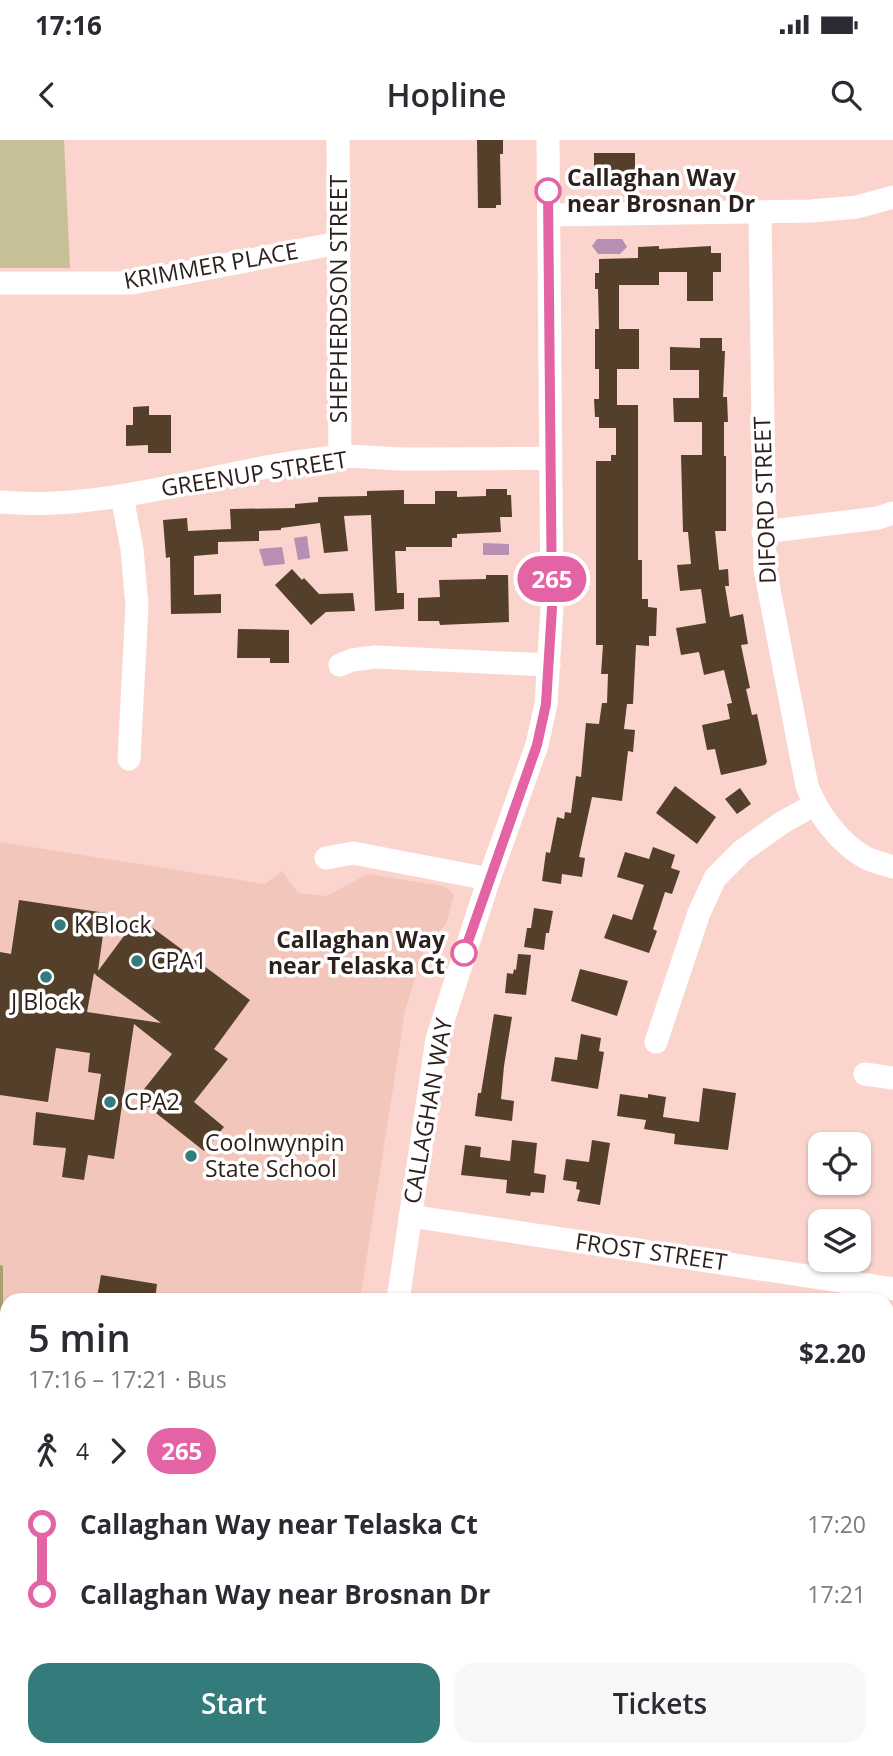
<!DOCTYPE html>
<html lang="en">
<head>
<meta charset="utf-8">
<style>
  :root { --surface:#fff; --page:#f7f7f7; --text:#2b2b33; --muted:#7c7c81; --accent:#337c7b }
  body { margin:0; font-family:"Open Sans",sans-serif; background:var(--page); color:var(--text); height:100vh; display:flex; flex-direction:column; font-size:26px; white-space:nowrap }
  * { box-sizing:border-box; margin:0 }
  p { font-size:23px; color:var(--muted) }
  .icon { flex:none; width:38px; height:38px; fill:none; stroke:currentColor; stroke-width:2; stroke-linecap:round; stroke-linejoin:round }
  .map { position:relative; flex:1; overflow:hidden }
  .details { position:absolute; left:0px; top:1153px; width:894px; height:464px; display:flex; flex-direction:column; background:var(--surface); border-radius:21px 21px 0 0; box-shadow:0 2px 5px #0004 }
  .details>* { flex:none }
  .badge { padding:0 14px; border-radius:23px; font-size:24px; line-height:46px }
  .controls { position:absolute; left:808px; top:992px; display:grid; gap:14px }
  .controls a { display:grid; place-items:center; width:63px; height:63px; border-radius:14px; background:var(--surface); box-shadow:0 2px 5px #0004; font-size:35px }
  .map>.badge { position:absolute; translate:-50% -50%; box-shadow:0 0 0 4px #fff }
  .legs { display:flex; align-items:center; gap:10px; height:77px; padding:0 28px; font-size:23px }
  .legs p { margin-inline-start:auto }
  .overview { display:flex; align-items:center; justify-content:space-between; height:119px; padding:0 28px }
  h1 { font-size:38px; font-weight:600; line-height:52px }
  .cta { display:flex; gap:14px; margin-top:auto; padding:14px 28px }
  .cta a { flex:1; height:80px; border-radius:21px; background:var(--accent); color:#fff; font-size:28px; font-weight:600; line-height:80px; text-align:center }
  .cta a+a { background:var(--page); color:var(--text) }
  ul { padding:0 28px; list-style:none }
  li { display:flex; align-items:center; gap:24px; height:70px; font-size:26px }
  li i { display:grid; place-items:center; width:10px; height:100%; margin:0 9px; background:currentColor }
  li i::after { content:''; width:18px; height:18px; margin:-9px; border:5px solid; border-radius:50%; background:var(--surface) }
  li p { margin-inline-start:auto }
  li:first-child i { background:linear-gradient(#0000 50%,currentColor 0) }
  li:last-child i { background:linear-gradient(currentColor 50%,#0000 0) }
  .status { display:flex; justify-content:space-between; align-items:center; height:49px; padding:0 35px; background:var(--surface); direction:ltr }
  .status svg { height:19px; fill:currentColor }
  header { display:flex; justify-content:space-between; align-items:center; height:91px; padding:0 28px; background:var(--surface); font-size:32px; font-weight:600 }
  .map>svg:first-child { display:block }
  .built { fill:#f3c6bc }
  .green { fill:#c7bf97 }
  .forest { fill:#aaa070 }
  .water { fill:#b68fb2 }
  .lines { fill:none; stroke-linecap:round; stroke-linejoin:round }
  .stream { stroke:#b68fb2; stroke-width:5 }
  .building { fill:#543f2a; fill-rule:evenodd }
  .minor { stroke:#fff; stroke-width:23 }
  .line-1-casing { stroke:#fff; stroke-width:16 }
  .line-1 { stroke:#e463a4; stroke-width:10 }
  .stop-1-dot { fill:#fff; stroke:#e463a4; stroke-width:3.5 }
  .poi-dot { fill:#337c7b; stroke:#fff; stroke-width:2.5 }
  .labels { text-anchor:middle; stroke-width:7; stroke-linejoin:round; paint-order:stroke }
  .stop-label { font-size:23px; font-weight:bold; fill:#2c1f1c; stroke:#fff; text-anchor:start }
  .street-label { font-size:23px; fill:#2c1f1c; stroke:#fff }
  .poi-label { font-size:23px; fill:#2c1f1c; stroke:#fff; text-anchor:start }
</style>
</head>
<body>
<div class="status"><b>17:16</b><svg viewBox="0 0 49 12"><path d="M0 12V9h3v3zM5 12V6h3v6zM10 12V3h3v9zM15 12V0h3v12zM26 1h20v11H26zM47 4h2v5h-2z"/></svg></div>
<header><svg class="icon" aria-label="back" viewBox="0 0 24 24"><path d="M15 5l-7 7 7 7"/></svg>Hopline<svg class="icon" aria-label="search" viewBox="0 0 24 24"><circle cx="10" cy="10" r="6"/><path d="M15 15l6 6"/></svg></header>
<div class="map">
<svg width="893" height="1616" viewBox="0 0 893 1616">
  <rect width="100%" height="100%" fill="#fbd5cd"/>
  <path class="built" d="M 0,702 L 265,744 L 282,731 L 298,753 L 326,756 L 368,734 L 443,746 L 450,750 L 454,756 L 446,784 L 425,807 L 405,871 L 360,1160 L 7,1160 L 7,1348 L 0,1347 Z"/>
  <path class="green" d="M 0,0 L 64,0 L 70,128 L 0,128 Z"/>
  <path class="forest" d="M 0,1125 L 3,1126 L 3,1182 L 7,1187 L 7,1348 L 0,1347 Z"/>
  <g class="water">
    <path d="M 597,99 L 622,99 L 627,107 L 620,114 L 598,114 L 592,106 Z"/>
    <path d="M 307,396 L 310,418 L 298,420 L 294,398 Z"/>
    <path d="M 483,403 L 509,404 L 509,415 L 483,415 Z"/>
    <path d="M 282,407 L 285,424 L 264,426 L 259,409 Z"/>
  </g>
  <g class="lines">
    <g class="stream">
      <path d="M 887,1514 L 893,1495"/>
      <path d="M 873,1616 L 873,1610"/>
    </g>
  </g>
  <g class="building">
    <path d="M 477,0 L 503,0 L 503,14 L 500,14 L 501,65 L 496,65 L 496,68 L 478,68 Z"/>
    <path d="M 594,13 L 635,13 L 635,35 L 625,35 L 625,38 L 602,38 L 602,34 L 594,34 Z"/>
    <path d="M 659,106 L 659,109 L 711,106 L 711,113 L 721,113 L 721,132 L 713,132 L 713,161 L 687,161 L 687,132 L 659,132 L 659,145 L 619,145 L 619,189 L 639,189 L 639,229 L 617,229 L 617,265 L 638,265 L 638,420 L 642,420 L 642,459 L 648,459 L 648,467 L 657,468 L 656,496 L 649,496 L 649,506 L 636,505 L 633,564 L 627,564 L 624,589 L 635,590 L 633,612 L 628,611 L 622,661 L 592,657 L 579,717 L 585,718 L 582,737 L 562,734 L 561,744 L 542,741 L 546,712 L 550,713 L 557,677 L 564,679 L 565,672 L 571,673 L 576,636 L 581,637 L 586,583 L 599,584 L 602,563 L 607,563 L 608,534 L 601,534 L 603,505 L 596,505 L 596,321 L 611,321 L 611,315 L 616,315 L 616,288 L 599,288 L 599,277 L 595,277 L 594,259 L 599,259 L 599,229 L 595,229 L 595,189 L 599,189 L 598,149 L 595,149 L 595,133 L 599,133 L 599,119 L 638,118 L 638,107 Z"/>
    <path d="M 700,198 L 722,198 L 722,211 L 725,211 L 723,257 L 727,257 L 728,282 L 724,282 L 724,316 L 726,316 L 726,391 L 715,391 L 719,430 L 728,429 L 729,446 L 725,446 L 730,477 L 743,474 L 748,504 L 741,505 L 750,548 L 746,549 L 752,575 L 757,574 L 767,622 L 765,625 L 721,635 L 715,609 L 707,610 L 702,585 L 730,579 L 727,564 L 732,563 L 724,530 L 704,535 L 699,512 L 681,515 L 676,488 L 706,483 L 701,449 L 680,451 L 677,425 L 691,424 L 688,392 L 683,392 L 681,315 L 702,315 L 702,282 L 674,282 L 673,258 L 699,258 L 699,230 L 670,230 L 670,207 L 700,208 Z"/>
    <path d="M 149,266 L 149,275 L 171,275 L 171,313 L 148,313 L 148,305 L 126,306 L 126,285 L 133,285 L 133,267 Z"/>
    <path d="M 486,349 L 507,349 L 507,355 L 511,355 L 512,377 L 500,377 L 501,392 L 457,394 L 457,398 L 452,398 L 452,407 L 406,407 L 406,411 L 395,411 L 397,453 L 404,453 L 404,469 L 375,471 L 371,375 L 344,376 L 348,411 L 324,413 L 320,383 L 281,388 L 281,390 L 259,391 L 259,401 L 218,402 L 218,414 L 194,416 L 194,455 L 221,454 L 221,473 L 171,474 L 170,417 L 166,418 L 163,380 L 187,378 L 188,391 L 231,389 L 230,369 L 295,368 L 295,364 L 318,362 L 318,357 L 367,356 L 367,351 L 404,350 L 404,364 L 435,364 L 435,351 L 457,351 L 457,357 L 486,356 Z"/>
    <path d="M 292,429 L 302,440 L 304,438 L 319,454 L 353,453 L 355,471 L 326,472 L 311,485 L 275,445 Z"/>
    <path d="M 486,435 L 508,435 L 509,482 L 440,485 L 439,481 L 418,481 L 418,458 L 440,457 L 439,440 L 486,439 Z"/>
    <path d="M 238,489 L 289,490 L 289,523 L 270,523 L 270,518 L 237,518 Z"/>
    <path d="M 675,646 L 716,677 L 697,704 L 656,673 Z"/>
    <path d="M 740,648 L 751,664 L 737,674 L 725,659 Z"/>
    <path d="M 653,707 L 675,715 L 671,728 L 680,731 L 672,754 L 665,752 L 653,789 L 657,791 L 649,813 L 604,798 L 613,774 L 632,780 L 644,745 L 617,737 L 625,712 L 649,719 Z"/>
    <path d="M 19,760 L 106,773 L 98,831 L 138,777 L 250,860 L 214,909 L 228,919 L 194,962 L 224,987 L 204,1011 L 137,958 L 172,914 L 134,884 L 114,1019 L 88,1015 L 84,1040 L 62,1037 L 66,1008 L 33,1005 L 36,972 L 94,980 L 101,934 L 88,932 L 90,913 L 56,908 L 48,962 L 0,955 L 0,812 L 11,814 ZM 94,833 L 97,836 L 161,883 L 87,872 Z"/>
    <path d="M 534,768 L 553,771 L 549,793 L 546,793 L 544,810 L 524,807 L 527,788 L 531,788 Z"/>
    <path d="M 518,814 L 531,815 L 526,855 L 505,853 L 507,833 L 513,834 L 514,829 L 516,830 Z"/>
    <path d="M 580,829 L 628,841 L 617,876 L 571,861 Z"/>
    <path d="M 494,874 L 512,877 L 504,926 L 501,959 L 514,961 L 512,981 L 475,976 L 478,953 L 481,953 Z"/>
    <path d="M 581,894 L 601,898 L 599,911 L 604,912 L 598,949 L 551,941 L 555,917 L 577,920 Z"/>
    <path d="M 703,948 L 736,953 L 728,1010 L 674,1004 L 675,994 L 644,989 L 646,980 L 617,976 L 620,954 L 648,958 L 648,954 L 666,957 L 663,977 L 699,982 Z"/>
    <path d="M 512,1000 L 537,1003 L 534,1033 L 546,1035 L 544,1053 L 531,1052 L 530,1056 L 506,1053 L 507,1040 L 461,1035 L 465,1005 L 481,1007 L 480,1017 L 510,1021 Z"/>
    <path d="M 592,1000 L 610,1003 L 600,1065 L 577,1061 L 580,1050 L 576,1049 L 577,1042 L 563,1040 L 566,1019 L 589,1022 Z"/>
    <path d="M 101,1135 L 157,1144 L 155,1160 L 109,1160 L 97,1157 Z"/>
  </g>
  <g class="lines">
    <g class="minor">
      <path d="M 338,0 L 340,317"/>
      <path d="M 760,73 L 765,429 L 807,646 C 818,674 839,703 866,718 C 875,722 884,724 893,727"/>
      <path d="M 549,75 L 812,71 L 857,67 L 893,57"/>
      <path d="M 0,143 L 132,143 L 338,103"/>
      <path d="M 122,356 L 132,409 L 137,466 L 129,619"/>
      <path d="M 0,362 C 114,372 225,327 337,317 C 360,315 384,319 406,319 C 454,319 502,319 550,318"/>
      <path d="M 763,392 L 878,378 L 893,373"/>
      <path d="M 340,525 L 352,520 L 375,517 L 549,525"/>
      <path d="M 326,718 L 353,713 L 489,739"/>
      <path d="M 656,902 L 699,773 L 715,738 L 742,711 L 783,682 L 814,665"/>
      <path d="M 865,934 L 893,938"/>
      <path d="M 410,1076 L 893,1149"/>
      <path d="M 398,1160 L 437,899 L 489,739 L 537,605 L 546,564 L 552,468 L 548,0"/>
      <path d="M 339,1616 L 340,1610"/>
      <path d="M 682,1616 L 683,1610"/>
    </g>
  </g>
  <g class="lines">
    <g class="line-1-casing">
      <path id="line-1" d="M 464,813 L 537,605 L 546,564 L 552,468 L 548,51"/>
    </g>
    <use href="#line-1" class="line-1"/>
  </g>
  <g class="stop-1-dot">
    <circle cx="548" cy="51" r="12"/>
    <circle cx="464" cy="813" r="12"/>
  </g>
  <g class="poi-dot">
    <circle cx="60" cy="785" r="7"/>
    <circle cx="137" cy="821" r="7"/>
    <circle cx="46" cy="837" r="7"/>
    <circle cx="110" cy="962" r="7"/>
    <circle cx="191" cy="1016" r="7"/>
  </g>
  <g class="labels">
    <g class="stop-label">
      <text x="567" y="46">Callaghan Way<tspan x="567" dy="26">near Brosnan Dr</tspan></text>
      <text x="445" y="808" text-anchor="end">Callaghan Way<tspan x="445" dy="26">near Telaska Ct</tspan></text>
    </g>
    <g class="street-label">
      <text transform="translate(211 126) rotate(-10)" y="8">KRIMMER PLACE</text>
      <text transform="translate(339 159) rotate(-90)" y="8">SHEPHERDSON STREET</text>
      <text transform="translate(254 334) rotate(-9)" y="8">GREENUP STREET</text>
      <text transform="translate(765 360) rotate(-92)" y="8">DIFORD STREET</text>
      <text transform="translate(428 971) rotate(-80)" y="8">CALLAGHAN WAY</text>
      <text transform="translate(651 1112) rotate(8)" y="8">FROST STREET</text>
    </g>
    <g class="poi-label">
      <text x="74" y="793">K Block</text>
      <text x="151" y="829">CPA1</text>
      <text x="46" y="870" text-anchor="middle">J Block</text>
      <text x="124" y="970">CPA2</text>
      <text x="205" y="1011">Coolnwynpin<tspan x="205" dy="26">State School</tspan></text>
    </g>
  </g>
</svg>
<div class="controls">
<a><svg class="icon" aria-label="locate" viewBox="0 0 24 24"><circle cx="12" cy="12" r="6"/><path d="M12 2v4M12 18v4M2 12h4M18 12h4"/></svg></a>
<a><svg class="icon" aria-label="layers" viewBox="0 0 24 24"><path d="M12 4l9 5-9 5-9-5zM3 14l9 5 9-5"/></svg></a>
</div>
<b class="badge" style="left:552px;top:439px;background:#e463a4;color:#fff">265</b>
<section class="details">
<div class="overview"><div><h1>5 min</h1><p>17:16 – 17:21 · Bus</p></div><b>$2.20</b></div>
<div class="legs"><svg class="icon" aria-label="walk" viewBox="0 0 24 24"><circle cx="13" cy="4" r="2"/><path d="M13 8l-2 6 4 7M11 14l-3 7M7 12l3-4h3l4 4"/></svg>4<svg class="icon" aria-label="forward" viewBox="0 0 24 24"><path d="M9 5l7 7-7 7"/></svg><b class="badge" style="background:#e463a4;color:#fff">265</b></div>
<ul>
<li><i style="color:#e463a4"></i><b>Callaghan Way near Telaska Ct</b><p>17:20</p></li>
<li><i style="color:#e463a4"></i><b>Callaghan Way near Brosnan Dr</b><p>17:21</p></li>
</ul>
<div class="cta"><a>Start</a><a>Tickets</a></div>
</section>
</div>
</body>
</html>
